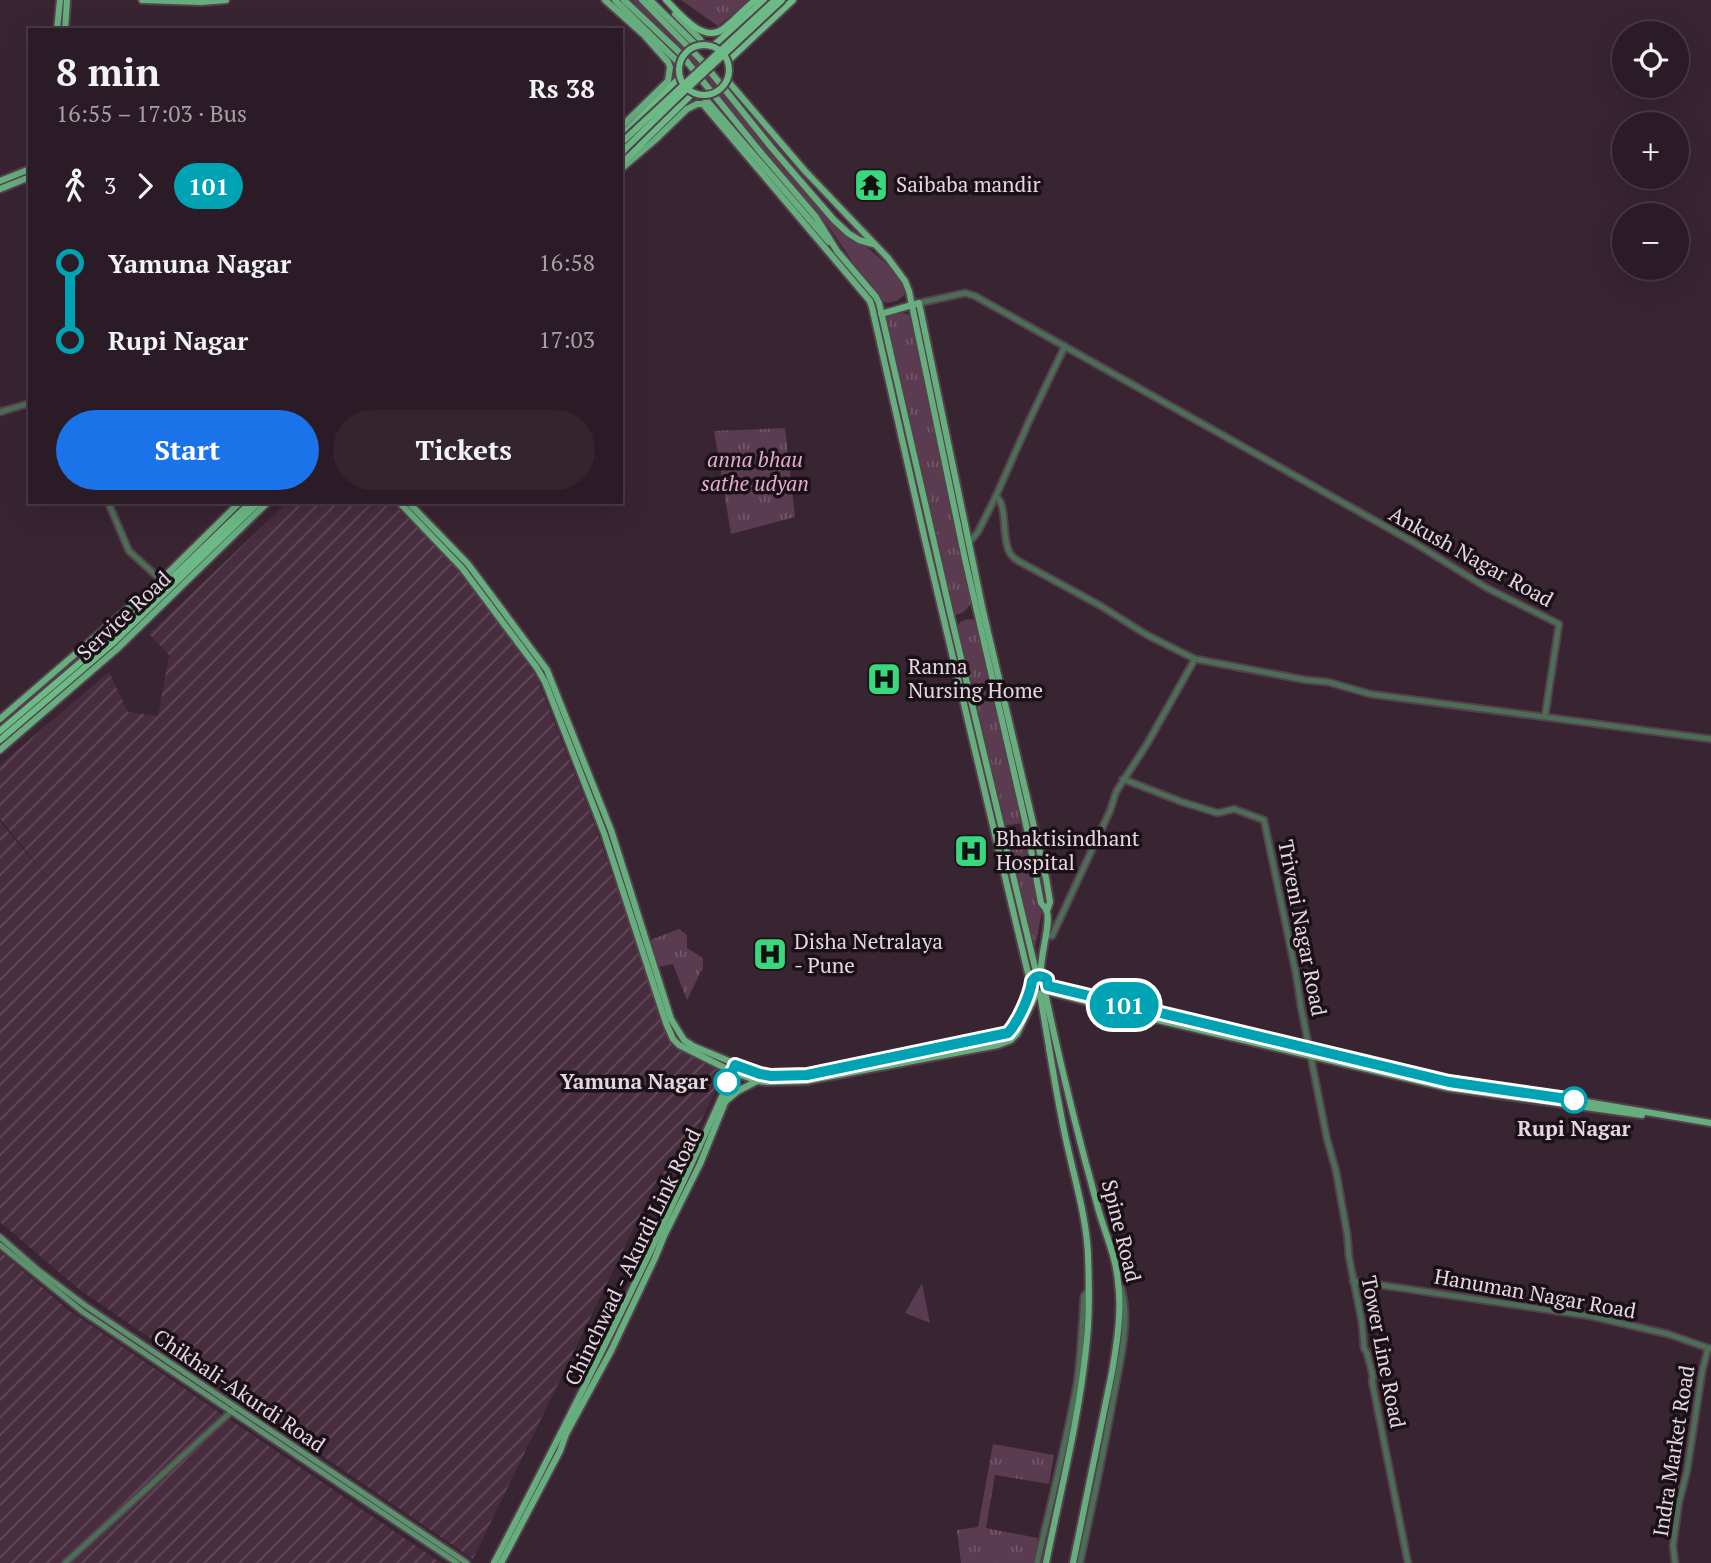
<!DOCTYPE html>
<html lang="en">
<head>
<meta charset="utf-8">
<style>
  :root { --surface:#2b1b26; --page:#33242e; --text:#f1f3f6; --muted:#a6a1a7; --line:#473943; --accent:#1a73e8 }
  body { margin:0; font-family:"PT Serif",serif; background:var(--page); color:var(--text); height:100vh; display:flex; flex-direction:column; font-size:26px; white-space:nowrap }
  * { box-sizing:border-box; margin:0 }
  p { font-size:23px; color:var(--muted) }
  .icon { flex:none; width:38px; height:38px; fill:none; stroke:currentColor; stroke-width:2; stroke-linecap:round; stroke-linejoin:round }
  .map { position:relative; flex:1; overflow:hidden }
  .details { position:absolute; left:28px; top:28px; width:595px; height:476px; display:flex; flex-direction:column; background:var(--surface); border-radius:0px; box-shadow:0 7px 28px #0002,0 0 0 2px var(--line) }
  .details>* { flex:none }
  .badge { padding:0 14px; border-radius:23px; font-size:24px; line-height:46px }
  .buttons { position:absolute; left:1612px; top:21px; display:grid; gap:14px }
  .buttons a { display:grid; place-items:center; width:77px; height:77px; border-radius:50%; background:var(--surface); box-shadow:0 7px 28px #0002,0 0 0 2px var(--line); font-size:35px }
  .map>.badge { position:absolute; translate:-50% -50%; box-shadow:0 0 0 4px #fff }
  .legs { display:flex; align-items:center; gap:10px; height:77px; padding:0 28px; font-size:23px }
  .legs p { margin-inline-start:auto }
  .head { display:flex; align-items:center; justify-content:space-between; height:119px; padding:0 28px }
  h1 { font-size:38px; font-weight:700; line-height:52px }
  .button { display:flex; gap:14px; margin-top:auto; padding:14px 28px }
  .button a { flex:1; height:80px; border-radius:42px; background:var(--accent); color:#fff; font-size:28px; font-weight:700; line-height:80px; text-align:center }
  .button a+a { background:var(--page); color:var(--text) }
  ul { padding:0 28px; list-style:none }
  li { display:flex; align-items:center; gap:24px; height:77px; font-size:26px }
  li i { display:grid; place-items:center; width:10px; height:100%; margin:0 9px; background:currentColor }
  li i::after { content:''; width:18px; height:18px; margin:-9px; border:5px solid; border-radius:50%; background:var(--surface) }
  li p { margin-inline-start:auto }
  li:first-child i { background:linear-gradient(#0000 50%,currentColor 0) }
  li:last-child i { background:linear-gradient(currentColor 50%,#0000 0) }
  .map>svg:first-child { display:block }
  .industrial { fill:url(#industrial-furrows) }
  .grass { fill:url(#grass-tufts) }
  .garden { fill:#5b3b4f }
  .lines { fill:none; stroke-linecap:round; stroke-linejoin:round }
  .tertiary-casing { stroke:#55404e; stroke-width:9 }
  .secondary-casing { stroke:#55404e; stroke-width:9 }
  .primary-casing { stroke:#55404e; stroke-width:10 }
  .trunk-casing { stroke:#55404e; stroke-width:10 }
  .tertiary { stroke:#4c6e56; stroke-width:5 }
  .secondary { stroke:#5c926d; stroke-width:5 }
  .primary { stroke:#67ae7f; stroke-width:6 }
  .trunk { stroke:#6cbb86; stroke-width:6 }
  .trunk-bridge-casing { stroke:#55404e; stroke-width:10; stroke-linecap:butt }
  .trunk-bridge { stroke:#6cbb86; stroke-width:6 }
  .line-1-casing { stroke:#fff; stroke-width:16 }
  .line-1 { stroke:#00a3b4; stroke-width:10 }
  .stop-1-dot { fill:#fff; stroke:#00a3b4; stroke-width:3.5 }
  .labels { text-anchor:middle; stroke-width:7; stroke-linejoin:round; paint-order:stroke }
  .poi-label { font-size:21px; fill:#e5d6df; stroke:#1a1117; text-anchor:start }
  .park-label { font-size:21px; font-style:italic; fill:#e9aad1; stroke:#1a1117 }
  .street-label { font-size:21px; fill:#e5d6df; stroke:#1a1117 }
  .stop-label { font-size:21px; font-weight:bold; fill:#e5d6df; stroke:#1a1117; text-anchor:end }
</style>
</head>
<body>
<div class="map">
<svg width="1711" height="1563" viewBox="0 0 1711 1563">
  <defs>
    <pattern id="industrial-furrows" width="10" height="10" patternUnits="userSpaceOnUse" patternTransform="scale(1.75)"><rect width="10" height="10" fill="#482d3e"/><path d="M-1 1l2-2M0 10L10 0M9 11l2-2" fill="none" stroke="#624b59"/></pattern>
    <pattern id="grass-tufts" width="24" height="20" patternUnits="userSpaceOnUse" patternTransform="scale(1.75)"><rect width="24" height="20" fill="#5b3b4f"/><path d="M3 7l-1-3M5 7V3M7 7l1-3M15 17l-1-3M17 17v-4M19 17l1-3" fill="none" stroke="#725768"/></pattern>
  </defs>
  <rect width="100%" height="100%" fill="#392432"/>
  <g class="industrial">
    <path d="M 288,502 L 393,502 L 470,583 L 536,676 L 594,823 L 666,1030 L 674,1043 L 726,1069 L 672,1181 L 661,1172 L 473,1559 L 80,1290 L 0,1222 L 0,822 L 52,883 L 0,819 L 0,765 L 109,672 L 128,712 L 158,716 L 169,655 L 149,634 Z"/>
    <path d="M 0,1251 L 67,1309 L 441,1563 L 0,1563 Z"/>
  </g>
  <g class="grass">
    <path d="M 681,0 L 751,0 L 718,26 Z"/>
    <path d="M 903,313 L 909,315 L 912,323 L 972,600 C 968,609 964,614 953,615 L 886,318 L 895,314 Z"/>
    <path d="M 785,428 L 795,517 L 731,534 L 714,431 Z"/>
    <path d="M 968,619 L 975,620 L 1022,823 L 1003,826 L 956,629 L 960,622 Z"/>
    <path d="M 1025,832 L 1042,911 L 1035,947 L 1032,950 L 1005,836 Z"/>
    <path d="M 679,929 L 687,935 L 687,948 L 703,958 L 703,967 L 687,1000 L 673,964 L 658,967 L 650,940 Z"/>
    <path d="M 922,1283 L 930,1323 L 905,1313 Z"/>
    <path d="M 993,1444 L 1054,1455 L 1049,1484 L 995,1475 L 986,1528 L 1038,1538 L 1034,1563 L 961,1563 L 957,1530 L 978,1527 Z"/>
  </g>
  <path class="garden" d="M 632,0 L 641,0 L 695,55 L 852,237 C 873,251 893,267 906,289 L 904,295 L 897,301 L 887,303 L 881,300 L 867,283 L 827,224 L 770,158 L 707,78 Z"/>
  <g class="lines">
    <g class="tertiary-casing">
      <g id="tertiary">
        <path d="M 919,303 L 965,293 L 975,296 L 1413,542 L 1487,588 L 1559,624 L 1545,716"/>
        <path d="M 0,412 L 30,403"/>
        <path d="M 996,496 C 1009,507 1000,542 1012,556 C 1014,558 1020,562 1022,563 L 1101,606 L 1147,635 L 1195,659 L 1306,680 L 1328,682 L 1370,694 L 1711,739"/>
        <path d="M 108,502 L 129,551 L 161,580"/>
        <path d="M 969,543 L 978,532 L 996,496 L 1030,419 L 1065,346"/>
        <path d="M 1123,779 L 1182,802 L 1218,813 L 1234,809 L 1264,820 L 1296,974 L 1301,1007 L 1327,1139 L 1336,1171 L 1347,1233 L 1349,1257 L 1362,1323 L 1364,1348 L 1367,1353 L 1373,1377 L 1372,1381 L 1408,1563"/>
        <path d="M 1045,935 L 1052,936 L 1110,811 L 1116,792 L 1147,744 L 1195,659"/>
        <path d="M 1353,1281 L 1590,1316 L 1668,1334 L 1711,1349"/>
        <path d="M 65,1563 L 233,1410"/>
        <path d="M 1037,1563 C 1051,1503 1066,1443 1077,1383 C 1081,1354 1082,1325 1084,1296 L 1088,1291"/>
        <path d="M 1080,1563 C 1092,1507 1104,1451 1114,1394 C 1120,1363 1131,1319 1121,1288"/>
        <path d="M 1675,1563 L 1673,1546 L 1679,1502 L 1687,1471 L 1702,1372 L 1708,1348"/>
      </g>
    </g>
    <g class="secondary-casing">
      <g id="secondary">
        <path d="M 0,1237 L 38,1270 L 86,1306 L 467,1563"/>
        <path d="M 0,1245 L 83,1312 L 457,1563"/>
      </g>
    </g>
    <g class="primary-casing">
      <g id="primary">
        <path d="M 142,0 L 201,2 L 226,0"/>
        <path d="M 605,0 L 644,35 L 668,62 L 670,67 L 668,81 L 621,127"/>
        <path d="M 615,0 L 680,64"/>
        <path d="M 624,0 L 679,52 L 762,154 L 816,217 L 837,251 L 876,297 L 879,303 L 950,612 L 1037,976"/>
        <path d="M 642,0 L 701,60 L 771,147 L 834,220 L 848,233 L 859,240 L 873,244"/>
        <path d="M 650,0 L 697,46"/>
        <path d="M 675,14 L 700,39 L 703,45"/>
        <path d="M 57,30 L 60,0"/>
        <path d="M 65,30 L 67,0"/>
        <path d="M 727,80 L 805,171 L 888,258 L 905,281 L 909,291 L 965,559 L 1027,829 L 1041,903 C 1043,905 1046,909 1047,912 C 1051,926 1039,957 1041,976"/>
        <path d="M 702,95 L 829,242"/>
        <path d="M 621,169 L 655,140 L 687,109 L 697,104 L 703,104 L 870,301 L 872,307 L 925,540 L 1031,986 C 1035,995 1044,996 1048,988 L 1047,979 L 1041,976 L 1033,979 L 1031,984"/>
        <path d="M 0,181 L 30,169"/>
        <path d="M 0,189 L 30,177"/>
        <path d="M 881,314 L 919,303 L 983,611 L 1046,878 L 1050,902 L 1047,911"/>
        <path d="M 399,502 L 462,568 L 537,668 L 545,682 L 604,833 L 666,1023 L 673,1039 L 679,1045 L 733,1072 L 757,1081 L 767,1082 L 806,1081 L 998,1045 L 1011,1040 L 1017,1034 L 1037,993"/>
        <path d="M 408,502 L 468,564 L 547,670 L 611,830 L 671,1019 L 684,1040 L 693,1046 L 760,1074 L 771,1076 L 807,1075 L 1008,1033 L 1014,1025 L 1032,988"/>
        <path d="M 0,719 L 161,580 L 240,502"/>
        <path d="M 0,750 L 117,649 L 268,502"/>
        <path d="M 1048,986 L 1164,1015 L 1449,1082 L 1575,1100 L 1711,1123"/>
        <path d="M 1046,991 L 1149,1018 L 1448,1088 L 1642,1115"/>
        <path d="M 1045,992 C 1057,1050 1071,1107 1086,1164 C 1091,1181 1095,1198 1100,1215 C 1107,1238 1116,1258 1118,1282 C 1122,1312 1117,1342 1112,1372 L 1073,1563"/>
        <path d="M 1040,994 C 1048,1040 1055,1088 1065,1135 C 1073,1174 1086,1214 1088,1254 C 1089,1282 1090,1311 1087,1339 C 1080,1415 1061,1489 1046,1563"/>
        <path d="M 726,1101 L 738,1091 L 757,1081"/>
        <path d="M 494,1563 C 575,1408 653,1252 724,1092 L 728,1078 L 732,1075"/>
        <path d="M 501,1563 L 560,1451 L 566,1434 L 611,1351 L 655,1258 L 664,1236 L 700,1164 L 728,1095 L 733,1081 L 734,1070"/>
      </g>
    </g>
    <g class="trunk-casing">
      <g id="trunk">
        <path d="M 666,0 C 679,13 703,44 723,29 C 733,22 743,10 753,2 L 759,0"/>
        <path d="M 713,46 L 764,0"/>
        <path d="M 728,61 L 793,0"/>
        <path d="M 621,136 L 680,77"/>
        <path d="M 621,164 L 694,92"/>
        <path d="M 159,591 L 164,578"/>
        <path d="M 106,628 L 111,629 L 120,624"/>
        <path d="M 0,731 L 117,631 L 251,502"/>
        <path d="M 0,740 L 112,644 L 259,502"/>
      </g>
    </g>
    <use href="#tertiary" class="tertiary"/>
    <use href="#secondary" class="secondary"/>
    <use href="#primary" class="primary"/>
    <use href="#trunk" class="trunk"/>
    <g class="trunk-bridge-casing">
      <g id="trunk-bridge">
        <circle cx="704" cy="70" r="25"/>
        <path d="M 621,143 L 775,0"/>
        <path d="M 621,153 L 674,101 L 782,0"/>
      </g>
    </g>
    <use href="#trunk-bridge" class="trunk-bridge"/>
  </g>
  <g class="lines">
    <g class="line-1-casing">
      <path id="line-1" d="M 727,1082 C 729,1076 733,1072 735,1065 L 760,1074 L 771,1076 L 807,1075 L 1008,1033 C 1018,1022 1030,996 1032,981 C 1036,975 1041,975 1047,979 L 1048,986 L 1449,1082 L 1574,1100"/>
    </g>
    <use href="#line-1" class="line-1"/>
  </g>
  <defs>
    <g id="temple-square" transform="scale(1.75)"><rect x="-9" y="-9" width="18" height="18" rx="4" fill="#39d87f" stroke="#1a1117"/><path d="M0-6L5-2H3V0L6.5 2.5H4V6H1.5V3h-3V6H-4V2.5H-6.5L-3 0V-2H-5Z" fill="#111"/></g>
    <g id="hospital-square" transform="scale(1.75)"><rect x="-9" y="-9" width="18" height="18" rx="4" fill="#39d87f" stroke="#1a1117"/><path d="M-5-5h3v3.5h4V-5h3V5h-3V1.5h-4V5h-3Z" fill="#111"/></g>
  </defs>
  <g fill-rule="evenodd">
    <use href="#temple-square" x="871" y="185"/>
    <use href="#hospital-square" x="884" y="679"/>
    <use href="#hospital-square" x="971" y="851"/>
    <use href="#hospital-square" x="770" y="954"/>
  </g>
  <g class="stop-1-dot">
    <circle cx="727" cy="1082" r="12"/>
    <circle cx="1574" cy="1100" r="12"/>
  </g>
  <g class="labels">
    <g class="poi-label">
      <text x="896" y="192">Saibaba mandir</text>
      <text x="908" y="674">Ranna<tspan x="908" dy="24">Nursing Home</tspan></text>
      <text x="996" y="846">Bhaktisindhant<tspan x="996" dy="24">Hospital</tspan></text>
      <text x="794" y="949">Disha Netralaya<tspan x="794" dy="24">- Pune</tspan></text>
    </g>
    <g class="park-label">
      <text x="755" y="467">anna bhau<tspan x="755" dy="24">sathe udyan</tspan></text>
    </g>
    <g class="street-label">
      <text transform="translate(1471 557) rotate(29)" y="7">Ankush Nagar Road</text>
      <text transform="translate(124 616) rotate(-43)" y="7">Service Road</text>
      <text transform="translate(1302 928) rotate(79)" y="7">Triveni Nagar Road</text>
      <text transform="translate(1121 1231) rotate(76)" y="7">Spine Road</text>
      <text transform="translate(633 1257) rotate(-64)" y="7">Chinchwad - Akurdi Link Road</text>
      <text transform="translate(1535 1294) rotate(10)" y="7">Hanuman Nagar Road</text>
      <text transform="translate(1383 1352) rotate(79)" y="7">Tower Line Road</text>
      <text transform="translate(239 1391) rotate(34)" y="7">Chikhali-Akurdi Road</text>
      <text transform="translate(1674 1451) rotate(-81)" y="7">Indra Market Road</text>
    </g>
    <g class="stop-label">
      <text x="708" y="1089">Yamuna Nagar</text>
      <text x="1574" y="1136" text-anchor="middle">Rupi Nagar</text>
    </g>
  </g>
</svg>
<div class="buttons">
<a><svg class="icon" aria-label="locate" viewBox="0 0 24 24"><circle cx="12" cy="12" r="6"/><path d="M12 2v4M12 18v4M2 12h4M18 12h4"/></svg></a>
<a>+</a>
<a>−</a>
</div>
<b class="badge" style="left:1124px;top:1005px;background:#00a3b4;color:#fff">101</b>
<section class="details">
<div class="head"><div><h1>8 min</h1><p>16:55 – 17:03 · Bus</p></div><b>Rs 38</b></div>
<div class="legs"><svg class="icon" aria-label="walk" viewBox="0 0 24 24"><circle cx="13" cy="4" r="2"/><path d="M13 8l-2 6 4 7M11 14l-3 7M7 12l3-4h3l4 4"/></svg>3<svg class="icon" aria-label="forward" viewBox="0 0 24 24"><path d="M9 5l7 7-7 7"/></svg><b class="badge" style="background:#00a3b4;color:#fff">101</b></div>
<ul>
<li><i style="color:#00a3b4"></i><b>Yamuna Nagar</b><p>16:58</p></li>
<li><i style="color:#00a3b4"></i><b>Rupi Nagar</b><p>17:03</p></li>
</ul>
<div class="button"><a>Start</a><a>Tickets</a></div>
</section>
</div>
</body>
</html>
